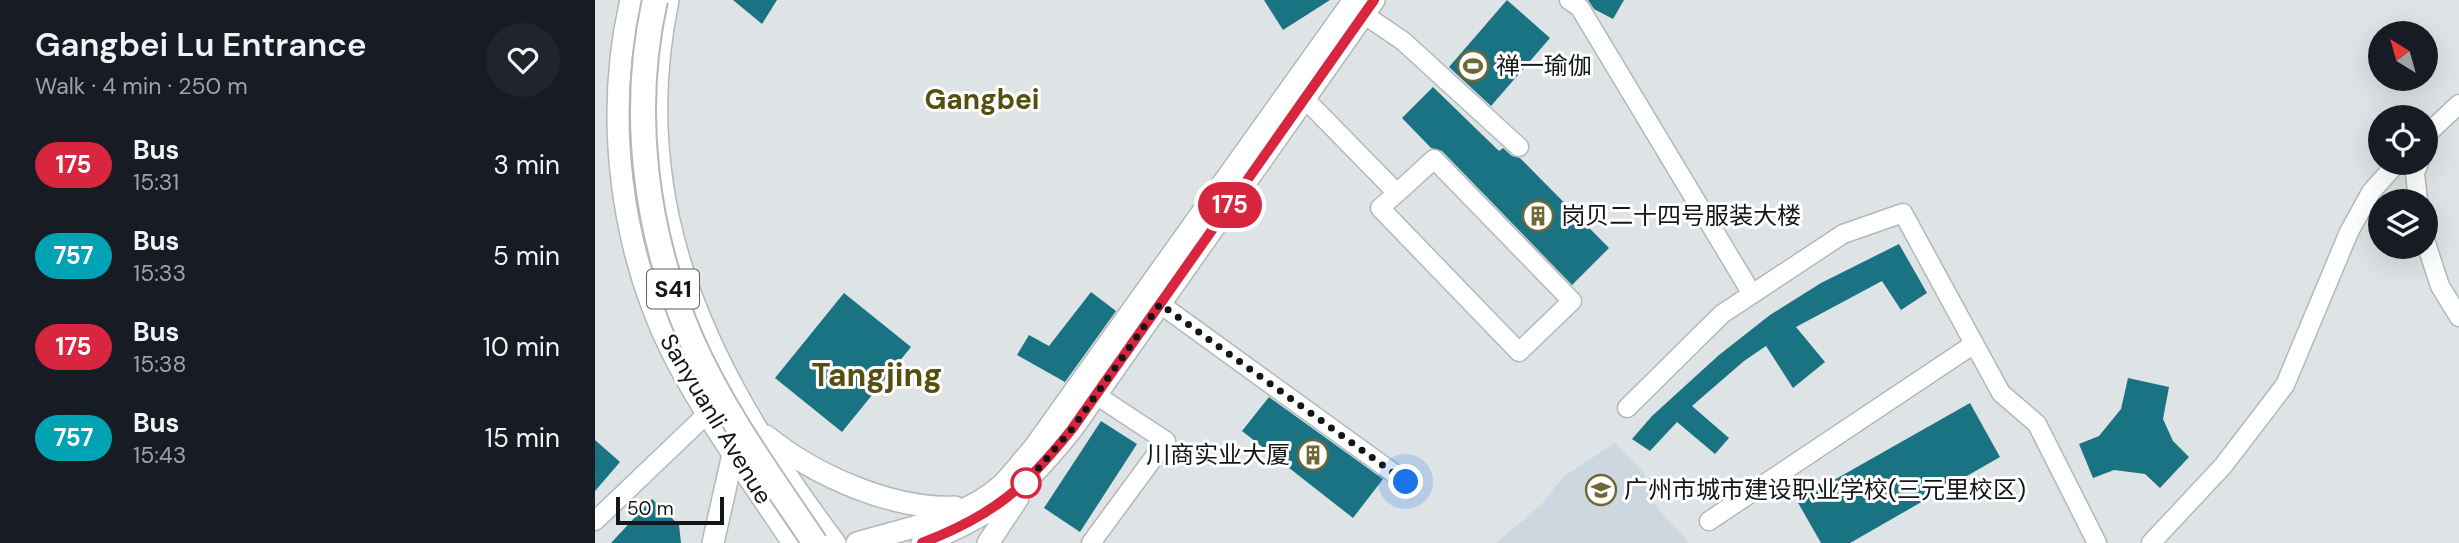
<!DOCTYPE html>
<html lang="en">
<head>
<meta charset="utf-8">
<style>
  :root { --surface:#171b24; --page:#20242c; --text:#f1f3f6; --muted:#9ea1a6 }
  body { margin:0; font-family:"DM Sans","Noto Sans SC",sans-serif; background:var(--page); color:var(--text); height:100vh; display:flex; flex-direction:column; font-size:26px; white-space:nowrap }
  * { box-sizing:border-box; margin:0 }
  p { font-size:23px; color:var(--muted) }
  .icon { flex:none; width:38px; height:38px; fill:none; stroke:currentColor; stroke-width:2; stroke-linecap:round; stroke-linejoin:round }
  .map { position:relative; flex:1; overflow:hidden }
  .side { display:flex; flex-direction:column; background:var(--surface); width:595px }
  .side>* { flex:none }
  .badge { padding:0 14px; border-radius:23px; font-size:24px; line-height:46px }
  .needle { width:46px; rotate:323deg }
  .buttons { position:absolute; left:1773px; top:21px; display:grid; gap:14px }
  .buttons a { display:grid; place-items:center; width:70px; height:70px; border-radius:50%; background:var(--surface); box-shadow:0 7px 28px #0002; font-size:35px }
  .scale { position:absolute; left:21px; bottom:18px; width:108px; box-sizing:border-box; padding-left:7px; border:4px solid #141617; border-top:0; font-size:19px; line-height:24px; white-space:nowrap; color:#141617; -webkit-text-stroke:5px #fff; paint-order:stroke }
  .you { position:absolute; width:35px; height:35px; margin:-18px; border:5px solid #fff; border-radius:50%; background:#1a73e8; box-shadow:0 0 0 10px #1a73e833 }
  .map>.badge { position:absolute; translate:-50% -50%; box-shadow:0 0 0 4px #fff }
  .round { display:grid; place-items:center; flex:none; width:74px; height:74px; border-radius:37px; background:var(--page) }
  .headline { display:flex; align-items:center; justify-content:space-between; height:119px; padding:0 35px }
  h1 { font-size:33px; font-weight:600; line-height:52px }
  ul { padding:0; list-style:none }
  li { display:flex; align-items:center; gap:21px; height:91px; padding:0 35px }
  li div { flex:1 }
  li b { display:block; font-size:26px }
  li em { font-style:normal }
  li .badge { min-width:77px; font-weight:700; text-align:center }
  main { display:flex; flex:1; min-height:0 }
  .map>svg:first-child { display:block }
  .built { fill:#ccd7e0 }
  .building { fill:#197383 }
  .lines { fill:none; stroke-linecap:round; stroke-linejoin:round }
  .minor-casing { stroke:#b3b8bb; stroke-width:21 }
  .major-casing { stroke:#b3b8bb; stroke-width:24 }
  .minor { stroke:#fff; stroke-width:18 }
  .major { stroke:#fff; stroke-width:21 }
  .highway-bridge-casing { stroke:#b3b8bb; stroke-width:28; stroke-linecap:butt }
  .highway-bridge { stroke:#fff; stroke-width:24 }
  .line-casing { stroke:#fff; stroke-width:16 }
  .line { stroke:#d7263d; stroke-width:10 }
  .walk { stroke:#141617; stroke-width:7; stroke-dasharray:0 12.6 }
  .stop-dot { fill:#fff; stroke:#d7263d; stroke-width:3.5 }
  .labels { text-anchor:middle; stroke-width:6; stroke-linejoin:round; paint-order:stroke }
  .shield { fill:#fff; stroke:#5a5c5d; stroke-width:2 }
  .shield-label { font-size:23px; font-weight:bold; fill:#141617 }
  .poi-label { font-size:24px; fill:#141617; stroke:#fff; text-anchor:start }
  .street-label { font-size:24px; fill:#141617; stroke:#fff }
  .quarter-label { font-size:28px; font-weight:bold; fill:#574f10; stroke:#fff }
  .district-label { font-size:32px; font-weight:bold; fill:#574f10; stroke:#fff }
</style>
</head>
<body>
<main>
<section class="side">
<div class="headline"><div><h1>Gangbei Lu Entrance</h1><p>Walk · 4 min · 250 m</p></div><a class="round"><svg class="icon" aria-label="heart" viewBox="0 0 24 24"><path d="M12 20l-8-8c-3-5 5-10 8-4 3-6 11-1 8 4z"/></svg></a></div>
<ul>
<li><span class="badge" style="background:#d7263d;color:#fff">175</span><div><b>Bus</b><p>15:31</p></div><em>3 min</em></li>
<li><span class="badge" style="background:#00a3b4;color:#fff">757</span><div><b>Bus</b><p>15:33</p></div><em>5 min</em></li>
<li><span class="badge" style="background:#d7263d;color:#fff">175</span><div><b>Bus</b><p>15:38</p></div><em>10 min</em></li>
<li><span class="badge" style="background:#00a3b4;color:#fff">757</span><div><b>Bus</b><p>15:43</p></div><em>15 min</em></li>
</ul>
</section>
<div class="map">
<svg width="1864" height="543" viewBox="0 0 1864 543">
  <rect width="100%" height="100%" fill="#dee3e6"/>
  <path class="built" d="M 1020,443 L 1048,471 L 1058,503 L 1094,543 L 901,543 L 946,505 L 968,477 Z"/>
  <g class="building">
    <path d="M 138,0 L 182,0 L 167,24 Z"/>
    <path d="M 669,0 L 735,0 L 688,30 Z"/>
    <path d="M 912,0 L 955,38 L 896,106 L 854,67 Z"/>
    <path d="M 993,0 L 1029,0 L 1018,19 L 999,9 Z"/>
    <path d="M 838,87 L 904,151 L 908,148 L 917,156 L 925,158 L 1014,248 L 977,285 L 847,151 L 836,148 L 807,118 Z"/>
    <path d="M 1304,244 L 1332,293 L 1306,310 L 1287,281 L 1201,327 L 1230,362 L 1198,388 L 1171,346 L 1149,361 L 1097,406 L 1134,438 L 1120,454 L 1082,422 L 1055,451 L 1037,439 L 1057,416 L 1124,355 L 1175,315 L 1226,283 Z"/>
    <path d="M 496,292 L 521,311 L 470,382 L 422,355 L 434,335 L 454,346 Z"/>
    <path d="M 249,293 L 316,347 L 247,432 L 180,378 Z"/>
    <path d="M 1533,378 L 1574,387 L 1568,419 L 1578,441 L 1594,457 L 1565,488 L 1550,474 L 1519,470 L 1498,478 L 1484,444 L 1504,436 L 1526,409 Z"/>
    <path d="M 674,397 L 788,479 L 758,518 L 647,431 Z"/>
    <path d="M 1375,403 L 1405,457 L 1255,543 L 1226,543 L 1202,501 Z"/>
    <path d="M 506,421 L 542,444 L 485,532 L 449,508 Z"/>
    <path d="M 0,440 L 25,462 L 0,491 Z"/>
    <path d="M 57,499 L 84,525 L 86,543 L 16,543 Z"/>
  </g>
  <g class="lines">
    <g class="minor-casing">
      <g id="minor">
        <path d="M 974,0 L 985,8 L 1157,294"/>
        <path d="M 758,7 L 808,41 L 924,147"/>
        <path d="M 710,99 L 802,193 L 839,159 L 977,301 L 924,352 L 785,208 L 802,193"/>
        <path d="M 1830,136 L 1864,104"/>
        <path d="M 1823,201 L 1820,173 L 1824,163"/>
        <path d="M 1830,240 L 1845,286 L 1864,317"/>
        <path d="M 565,304 L 811,482"/>
        <path d="M 1032,408 L 1127,314 L 1248,234 L 1308,213 L 1406,393 L 1442,424 L 1502,543"/>
        <path d="M 0,521 L 113,413"/>
        <path d="M 1114,521 L 1379,344"/>
        <path d="M 496,543 L 571,441 L 501,395"/>
        <path d="M 1556,543 L 1628,466 L 1690,385 L 1754,232 L 1776,192 L 1802,163"/>
      </g>
    </g>
    <g class="major-casing">
      <g id="major">
        <path d="M 36,0 C 9,115 25,248 78,354 C 112,420 157,481 198,543"/>
        <path d="M 73,0 C 29,210 117,380 240,543"/>
        <path d="M 171,436 C 219,475 297,510 360,507"/>
        <path d="M 118,543 L 138,454"/>
        <path d="M 262,543 C 310,528 368,520 407,485 C 418,474 428,460 439,448 L 759,0"/>
        <path d="M 327,543 C 400,515 429,489 477,429 L 779,0"/>
        <path d="M 393,543 L 423,498"/>
      </g>
    </g>
    <use href="#minor" class="minor"/>
    <use href="#major" class="major"/>
    <g class="highway-bridge-casing">
      <path id="highway-bridge" d="M 60,0 C 35,112 50,233 96,339 C 128,412 176,477 220,543"/>
    </g>
    <use href="#highway-bridge" class="highway-bridge"/>
  </g>
  <g class="lines">
    <g class="line-casing">
      <path id="line" d="M 327,543 C 399,515 429,489 477,429 L 779,0"/>
    </g>
    <use href="#line" class="line"/>
    <path class="walk" d="M 431,483 L 429,485 L 477,429 L 565,304 L 811,482"/>
  </g>
  <defs>
    <g id="stadium-ring" transform="scale(1.575)"><circle r="9.5" fill="#fff" stroke="#6f6834" stroke-width="1.5"/><path d="M0-5a6.5 5 0 1 0 0 10a6.5 5 0 1 0 0-10ZM-3.5-1.8h7v3.6h-7Z" fill="#6f6834"/></g>
    <g id="building-ring" transform="scale(1.575)"><circle r="9.5" fill="#fff" stroke="#6f6834" stroke-width="1.5"/><path d="M-4-6H4V6H1V3H-1V6H-4ZM-2.5-4.3h1.7v1.8h-1.7ZM.8-4.3h1.7v1.8H.8ZM-2.5-1h1.7V.8h-1.7ZM.8-1h1.7V.8H.8Z" fill="#6f6834"/></g>
    <g id="school-ring" transform="scale(1.575)"><circle r="9.5" fill="#fff" stroke="#6f6834" stroke-width="1.5"/><path d="M0-5L7-2L0 1L-7-2ZM-4 1L0 2.5L4 1V4Q0 6-4 4Z" fill="#6f6834"/></g>
  </defs>
  <g fill-rule="evenodd">
    <use href="#stadium-ring" x="878" y="66"/>
    <use href="#building-ring" x="943" y="216"/>
    <use href="#building-ring" x="718" y="455"/>
    <use href="#school-ring" x="1006" y="490"/>
  </g>
  <circle class="stop-dot" cx="431" cy="483" r="14"/>
  <g class="labels">
    <rect class="shield" x="52" y="269.5" width="52" height="39" rx="5"/>
    <g class="shield-label">
      <text x="78" y="297">S41</text>
    </g>
    <g class="poi-label">
      <text x="901" y="74">禅一瑜伽</text>
      <text x="966" y="224">岗贝二十四号服装大楼</text>
      <text x="695" y="463" text-anchor="end">川商实业大厦</text>
      <text x="1029" y="498">广州市城市建设职业学校(三元里校区)</text>
    </g>
    <g class="street-label">
      <text transform="translate(121 419) rotate(59)" y="8">Sanyuanli Avenue</text>
    </g>
    <g class="quarter-label">
      <text x="387" y="109">Gangbei</text>
    </g>
    <g class="district-label">
      <text x="282" y="386">Tangjing</text>
    </g>
  </g>
</svg>
<div class="buttons">
<a><svg class="needle" viewBox="-14 -14 28 28"><path d="M0-13l5 13h-10z" fill="#e53935"/><path d="M0 13l5-13h-10z" fill="#9ea1a6"/></svg></a>
<a><svg class="icon" aria-label="locate" viewBox="0 0 24 24"><circle cx="12" cy="12" r="6"/><path d="M12 2v4M12 18v4M2 12h4M18 12h4"/></svg></a>
<a><svg class="icon" aria-label="layers" viewBox="0 0 24 24"><path d="M12 4l9 5-9 5-9-5zM3 14l9 5 9-5"/></svg></a>
</div>
<div class="scale">50 m</div>
<div class="you" style="left:811px;top:482px"></div>
<b class="badge" style="left:635px;top:205px;background:#d7263d;color:#fff">175</b>
</div>
</main>
</body>
</html>
